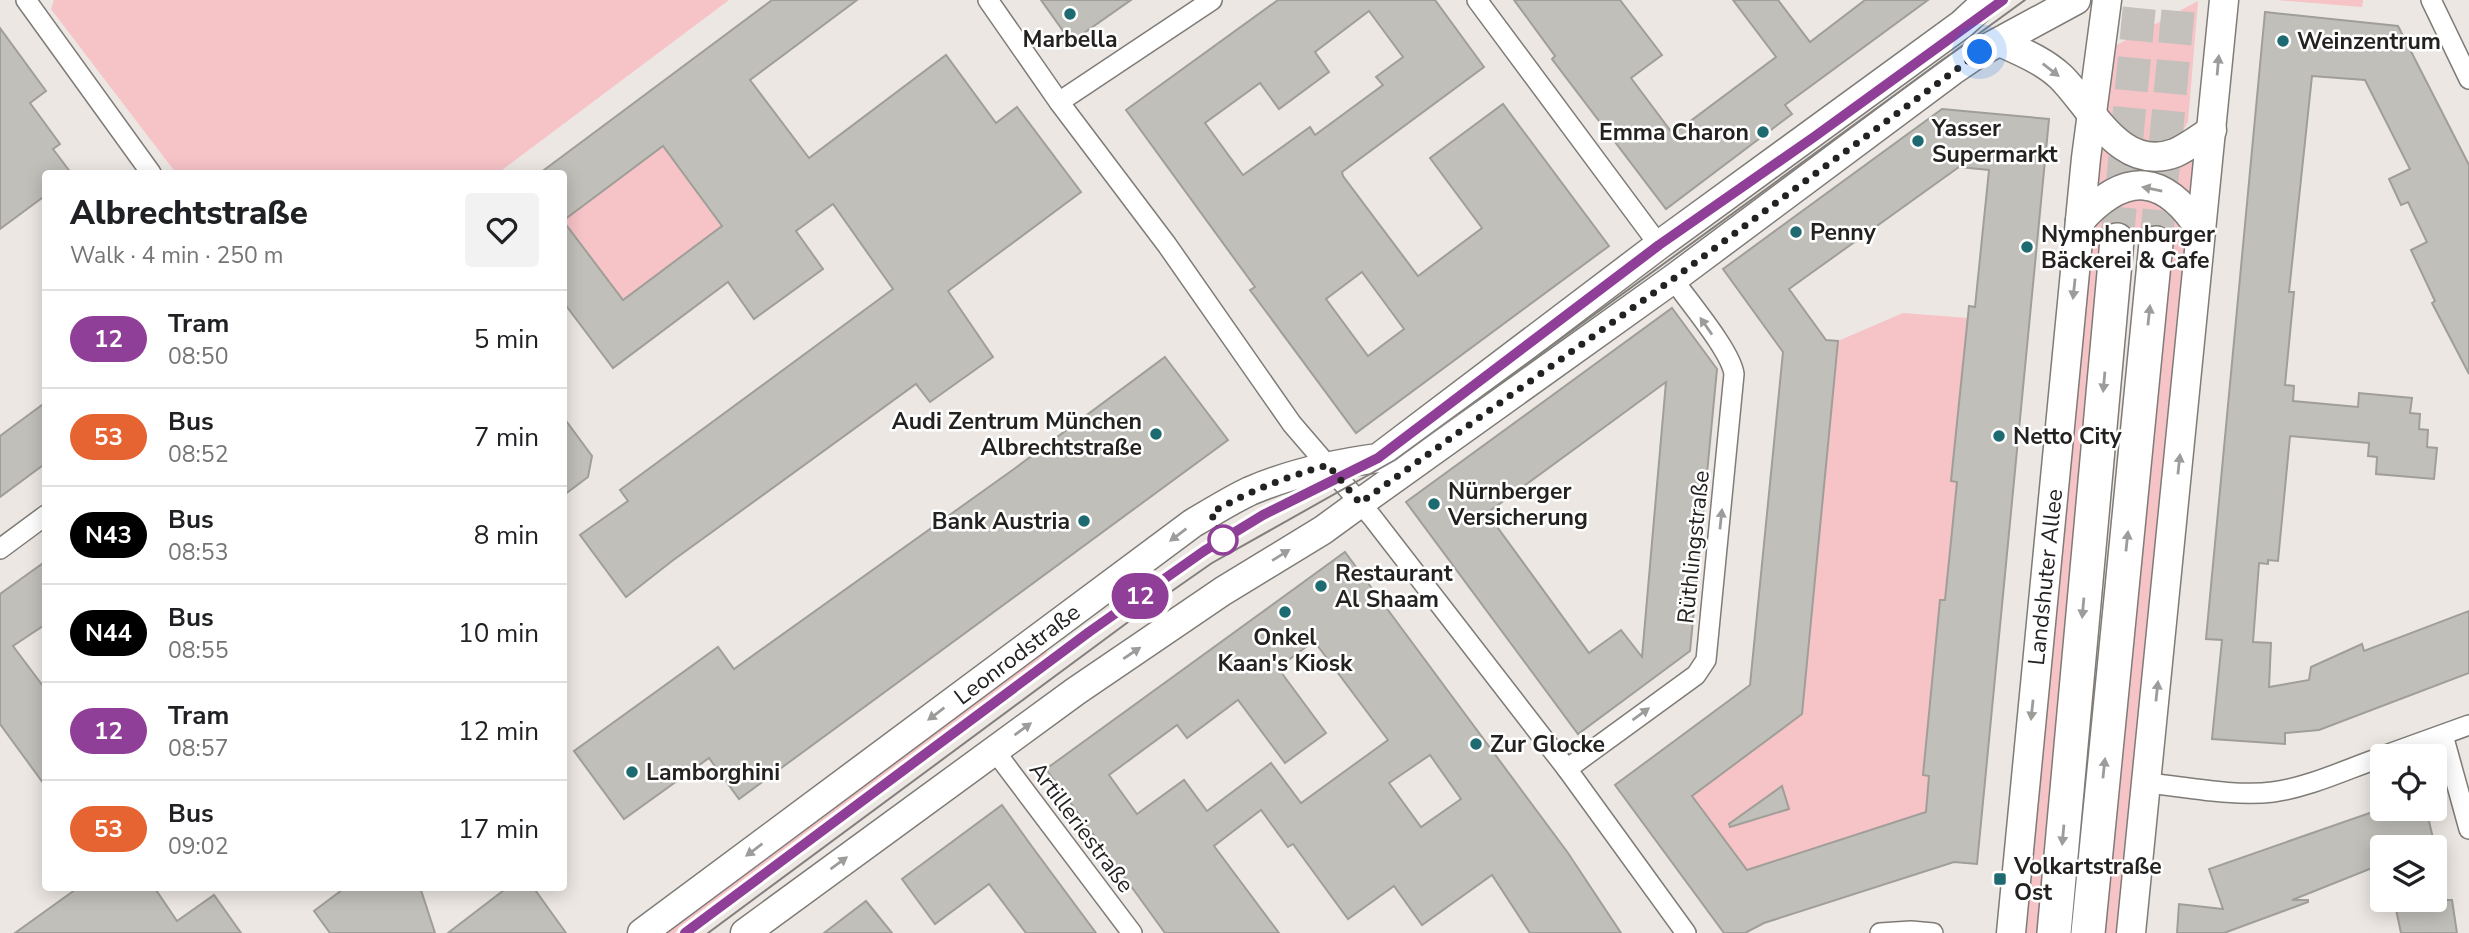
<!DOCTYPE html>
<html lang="en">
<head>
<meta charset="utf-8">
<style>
  :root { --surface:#fff; --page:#f2f2f2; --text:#202124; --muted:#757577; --line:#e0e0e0 }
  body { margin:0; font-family:"Nunito Sans",sans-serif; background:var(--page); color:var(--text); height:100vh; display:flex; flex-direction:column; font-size:26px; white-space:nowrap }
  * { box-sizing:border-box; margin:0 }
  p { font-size:23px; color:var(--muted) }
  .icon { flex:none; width:38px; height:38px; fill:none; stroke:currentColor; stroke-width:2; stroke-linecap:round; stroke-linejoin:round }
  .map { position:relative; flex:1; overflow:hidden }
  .sheet { position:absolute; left:42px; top:170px; width:525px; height:721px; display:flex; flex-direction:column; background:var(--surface); border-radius:7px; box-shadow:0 4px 18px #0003 }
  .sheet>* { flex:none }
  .badge { padding:0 14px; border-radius:23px; font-size:24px; line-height:46px }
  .controls { position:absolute; left:2370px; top:744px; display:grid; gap:14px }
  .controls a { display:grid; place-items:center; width:77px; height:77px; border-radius:7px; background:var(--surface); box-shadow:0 4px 18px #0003; font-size:35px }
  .you { position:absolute; width:35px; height:35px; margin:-18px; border:5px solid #fff; border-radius:50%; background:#1a73e8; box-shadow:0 0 0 10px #1a73e833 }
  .map>.badge { position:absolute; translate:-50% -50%; box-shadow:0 0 0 4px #fff }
  .round { display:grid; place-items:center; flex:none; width:74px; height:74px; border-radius:7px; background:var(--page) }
  .overview { display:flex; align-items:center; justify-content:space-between; height:119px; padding:0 28px }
  h1 { font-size:33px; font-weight:800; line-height:52px }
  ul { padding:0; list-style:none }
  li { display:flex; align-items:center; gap:21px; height:98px; padding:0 28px; border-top:2px solid var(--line) }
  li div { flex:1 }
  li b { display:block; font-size:26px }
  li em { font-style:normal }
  li .badge { min-width:77px; font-weight:700; text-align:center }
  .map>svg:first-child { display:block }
  .green { fill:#f6c3c7 }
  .building { fill:#c1bfb9; stroke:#a09e98; stroke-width:2; fill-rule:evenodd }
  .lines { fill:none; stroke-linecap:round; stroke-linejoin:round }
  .trunk-tunnel { stroke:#c4c0bb; stroke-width:33; stroke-dasharray:33 17; stroke-linecap:butt }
  .minor-casing { stroke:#7f7b76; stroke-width:22 }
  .secondary-casing { stroke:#7f7b76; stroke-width:31 }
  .trunk-casing { stroke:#7f7b76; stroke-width:36 }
  .minor { stroke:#fff; stroke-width:19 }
  .secondary { stroke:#fff; stroke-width:28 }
  .trunk { stroke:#fff; stroke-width:33 }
  .tram { stroke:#837f7c; stroke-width:2 }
  .oneway { fill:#9c9c9b }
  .line-casing { stroke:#fff; stroke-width:16 }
  .line { stroke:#903f98; stroke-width:10 }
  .walk { stroke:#242221; stroke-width:7; stroke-dasharray:0 12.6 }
  .poi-dot { fill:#1e6a71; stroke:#fff; stroke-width:2.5 }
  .stop-dot { fill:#fff; stroke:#903f98; stroke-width:3.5 }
  .labels { text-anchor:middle; stroke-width:5; stroke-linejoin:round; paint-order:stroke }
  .poi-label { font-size:23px; font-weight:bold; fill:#242221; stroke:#fff; text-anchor:start }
  .street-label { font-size:23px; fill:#242221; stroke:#fff }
</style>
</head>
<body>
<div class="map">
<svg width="2469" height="933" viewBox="0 0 2469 933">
  <rect width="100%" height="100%" fill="#ece7e2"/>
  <g class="green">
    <path d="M 54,0 L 729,0 L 498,173 L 176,173 L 51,9 Z"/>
    <path d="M 2277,0 L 2363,0 L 2362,7 Z"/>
    <path d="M 2198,1 L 2188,122 C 2174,148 2165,144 2138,145 L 2111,118 L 2106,105 L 2111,48 Z"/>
    <path d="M 2100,141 L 2194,156 L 2191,198 L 2096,192 Z"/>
    <path d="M 663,146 L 722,226 L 623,300 L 564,220 Z"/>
    <path d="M 2146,197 L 2162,201 L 2184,226 L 2187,245 L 2118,933 L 2102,933 L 2119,799 L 2172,244 L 2102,238 L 2039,933 L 2024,933 L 2091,236 C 2103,210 2117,199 2146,197 Z"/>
    <path d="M 1903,313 L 1968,318 L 1951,481 L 1957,482 L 1945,600 L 1940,600 L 1923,775 L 1929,776 L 1926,812 L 1746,870 L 1692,795 L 1802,714 L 1838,341 Z"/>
    <path d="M 1044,649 L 1050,656 L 674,933 L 659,933 Z"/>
    <path d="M 2092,675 L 2100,676 L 2076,933 L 2068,933 Z"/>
  </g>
  <g class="building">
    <path d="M 772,0 L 857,0 L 750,80 L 809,158 L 946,55 L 996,123 L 1017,107 L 1081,192 L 948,291 L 993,357 L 930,402 L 916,384 L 672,561 L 626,597 L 580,535 L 628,501 L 620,490 L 893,289 L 833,204 L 796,231 L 823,269 L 754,319 L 728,282 L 613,368 L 564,303 L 564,222 L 623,300 L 722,226 L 663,146 L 564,220 L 564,173 L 540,173 Z"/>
    <path d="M 1041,0 L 1131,0 L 1071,42 Z"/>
    <path d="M 1278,0 L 1435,0 L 1484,67 L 1342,172 L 1343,176 L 1418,276 L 1482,228 L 1430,158 L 1503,104 L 1609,246 L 1356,433 L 1250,290 L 1255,287 L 1126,110 ZM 1369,11 L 1403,57 L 1376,77 L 1383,85 L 1315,135 L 1310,127 L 1243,175 L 1205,123 L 1260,83 L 1279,109 L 1329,72 L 1315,52 ZM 1362,272 L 1404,329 L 1368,356 L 1326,299 Z"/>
    <path d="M 1514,0 L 1620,0 L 1662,55 L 1631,78 L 1673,134 L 1776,57 L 1733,0 L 1778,0 L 1810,42 L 1865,0 L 1928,0 L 1785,105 L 1792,114 L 1666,209 L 1552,59 L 1555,56 Z"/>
    <path d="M 2265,12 L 2398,26 L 2469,165 L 2469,374 L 2432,303 L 2435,301 L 2411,250 L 2427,242 L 2408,202 L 2401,205 L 2389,179 L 2410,169 L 2365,80 L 2312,76 L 2289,292 L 2294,292 L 2285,385 L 2294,386 L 2293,401 L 2358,407 L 2359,393 L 2412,398 L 2410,413 L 2420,414 L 2419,429 L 2428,430 L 2427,447 L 2437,448 L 2434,479 L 2376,474 L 2377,457 L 2368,456 L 2369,443 L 2290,436 L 2278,561 L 2268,560 L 2268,564 L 2259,563 L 2253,642 L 2271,643 L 2269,687 L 2309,680 L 2311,667 L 2362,644 L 2364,651 L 2469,611 L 2469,673 L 2319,730 L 2285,733 L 2285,744 L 2212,739 L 2222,640 L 2206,639 Z"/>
    <path d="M 0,28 L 46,91 L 30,103 L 60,144 L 53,149 L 71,173 L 46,173 L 46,195 L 0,229 Z"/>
    <path d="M 1942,109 L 2049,119 L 1977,864 L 1954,862 L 1764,923 L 1745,933 L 1724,933 L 1615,785 L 1750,685 L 1783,352 L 1723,269 ZM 1959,167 L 1989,170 L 1975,307 L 1969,306 L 1951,481 L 1957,482 L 1945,600 L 1940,600 L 1923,775 L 1929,776 L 1926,812 L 1747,870 L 1692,796 L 1802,714 L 1838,341 L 1826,340 L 1789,289 Z"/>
    <path d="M 1672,308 L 1717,369 L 1690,651 L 1578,734 L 1406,502 ZM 1666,382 L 1642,657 L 1621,630 L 1589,653 L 1487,513 Z"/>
    <path d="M 1165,357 L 1228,440 L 739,799 L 709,758 L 624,819 L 574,751 L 718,647 L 734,669 L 1014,469 Z"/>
    <path d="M 46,402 L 46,463 L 0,497 L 0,436 Z"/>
    <path d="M 564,418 L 592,456 L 588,477 L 564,495 Z"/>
    <path d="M 1345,552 L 1568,853 L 1621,933 L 1530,933 L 1492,875 L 1422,925 L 1394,886 L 1348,919 L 1293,844 L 1288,847 L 1261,810 L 1214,846 L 1279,933 L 1165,933 L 1149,911 L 1046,769 ZM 1314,641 L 1388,740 L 1301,803 L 1271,763 L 1207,811 L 1184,780 L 1137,814 L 1109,775 L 1177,725 L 1187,738 L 1238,700 L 1285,763 L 1326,733 L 1278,668 ZM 1430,755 L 1461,799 L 1421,827 L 1389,783 Z"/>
    <path d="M 46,561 L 46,624 L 13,646 L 46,690 L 46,787 L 0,724 L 0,594 Z"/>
    <path d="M 1782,786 L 1789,809 L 1730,827 L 1729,824 Z"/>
    <path d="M 1002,805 L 1033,848 L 1096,933 L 1026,933 L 989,884 L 935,924 L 902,879 Z"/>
    <path d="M 2384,808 L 2426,808 L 2435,847 L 2382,847 L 2382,864 L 2292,900 L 2308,900 L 2308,902 L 2224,933 L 2177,933 L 2179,904 L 2223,909 L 2209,869 Z"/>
    <path d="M 79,887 L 154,887 L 177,921 L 214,895 L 241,933 L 15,933 Z"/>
    <path d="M 346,887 L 420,887 L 435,933 L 330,933 L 314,911 Z"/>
    <path d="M 508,887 L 533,887 L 566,933 L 448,933 Z"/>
    <path d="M 2394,900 L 2452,900 L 2457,933 L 2401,933 Z"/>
    <path d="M 866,901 L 892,933 L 824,933 Z"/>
  </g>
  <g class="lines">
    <g class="trunk-tunnel">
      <path d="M 2117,240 L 2140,0"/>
      <path d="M 2156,243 L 2179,0"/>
    </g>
    <g class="minor-casing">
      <g id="minor">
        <path d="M 26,0 L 151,173"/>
        <path d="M 988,0 L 1059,102 L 1167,245 L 1292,424 L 1372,517 L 1567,769 L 1686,933"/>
        <path d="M 1477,0 L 1659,245"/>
        <path d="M 2431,0 L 2469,79"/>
        <path d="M 1059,102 L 1212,0"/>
        <path d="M 0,549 L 46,515"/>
        <path d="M 2443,735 L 2469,829"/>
        <path d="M 994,750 L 1132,933"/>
        <path d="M 2383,756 L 2469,725"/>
        <path d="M 1567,769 L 1696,675 L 1706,660 L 1734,374 C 1731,351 1688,301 1673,279"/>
        <path d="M 2148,783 C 2186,787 2236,797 2273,792 C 2310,787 2347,769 2382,757"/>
        <path d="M 1880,933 L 1911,931 L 1933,933"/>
      </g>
    </g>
    <g class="secondary-casing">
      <g id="secondary">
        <path d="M 2000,42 C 2022,52 2044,61 2061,77 C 2093,109 2120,173 2175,153 C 2188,147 2200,138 2212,130"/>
        <path d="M 2080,221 C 2126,170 2165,174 2201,231"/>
        <path d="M 642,933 L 1193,523 C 1212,512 1231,500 1250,491 C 1292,473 1333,464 1378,458 L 1659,245 L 1962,24 L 1988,0"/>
        <path d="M 745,933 L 1076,691 L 1223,591 L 1323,530 L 1360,503 L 1673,279 L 1952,71 L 1980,52 L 2076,0"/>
        <path d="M 2011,933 L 2086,158 L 2107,0"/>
        <path d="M 2131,933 L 2224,0"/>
      </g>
    </g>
    <g class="trunk-casing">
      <g id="trunk">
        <path d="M 2054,933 L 2117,240"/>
        <path d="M 2088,933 L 2156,243"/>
      </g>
    </g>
    <use href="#minor" class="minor"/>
    <use href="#secondary" class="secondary"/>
    <use href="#trunk" class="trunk"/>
    <g class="tram">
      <path d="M 685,933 L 1089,632 L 1204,551 L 1263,515 L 1378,458 L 1659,245 L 1814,137 L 2003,0"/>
      <path d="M 708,933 L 1139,614 L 1212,563 L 1395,460 L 2025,0"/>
    </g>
  </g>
  <defs><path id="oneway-solid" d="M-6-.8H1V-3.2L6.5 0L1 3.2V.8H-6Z" transform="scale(1.75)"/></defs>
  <g class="oneway">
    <use href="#oneway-solid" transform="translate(2218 65) rotate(-85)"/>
    <use href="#oneway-solid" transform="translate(2051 70) rotate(38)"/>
    <use href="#oneway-solid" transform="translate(2152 189) rotate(-168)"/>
    <use href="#oneway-solid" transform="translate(2074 289) rotate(96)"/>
    <use href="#oneway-solid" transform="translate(2149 315) rotate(-84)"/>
    <use href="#oneway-solid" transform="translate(1706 326) rotate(-125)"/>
    <use href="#oneway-solid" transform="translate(2104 382) rotate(95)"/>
    <use href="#oneway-solid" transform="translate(2179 464) rotate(-84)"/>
    <use href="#oneway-solid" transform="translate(1721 519) rotate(-84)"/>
    <use href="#oneway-solid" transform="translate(1178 535) rotate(143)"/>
    <use href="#oneway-solid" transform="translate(2127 541) rotate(-84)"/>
    <use href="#oneway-solid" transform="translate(1281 555) rotate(-32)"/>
    <use href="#oneway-solid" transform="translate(2083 608) rotate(95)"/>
    <use href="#oneway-solid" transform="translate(1132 653) rotate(-34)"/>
    <use href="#oneway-solid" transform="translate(2157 691) rotate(-84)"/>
    <use href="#oneway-solid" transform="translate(2032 710) rotate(96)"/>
    <use href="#oneway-solid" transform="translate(936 714) rotate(143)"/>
    <use href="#oneway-solid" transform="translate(1641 714) rotate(-36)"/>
    <use href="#oneway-solid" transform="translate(1023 729) rotate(-36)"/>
    <use href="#oneway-solid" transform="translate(2104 768) rotate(-84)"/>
    <use href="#oneway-solid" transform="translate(2063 835) rotate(95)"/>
    <use href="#oneway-solid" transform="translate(754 850) rotate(143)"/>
    <use href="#oneway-solid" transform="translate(839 863) rotate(-36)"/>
  </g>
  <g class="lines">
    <g class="line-casing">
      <path id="line" d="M 685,933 L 1089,632 L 1204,551 L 1263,515 L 1378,458 L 1659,245 L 1814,137 L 2003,0"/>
    </g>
    <use href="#line" class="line"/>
    <path class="walk" d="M 1223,540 L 1211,513 C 1249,491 1286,477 1328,465 L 1360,503 L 1673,279 L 1980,52"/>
  </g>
  <g class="poi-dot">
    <circle cx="1070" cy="14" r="7"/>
    <circle cx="2283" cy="41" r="7"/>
    <circle cx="1763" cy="132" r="7"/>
    <circle cx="1918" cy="141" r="7"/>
    <circle cx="1796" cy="232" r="7"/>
    <circle cx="2027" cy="247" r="7"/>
    <circle cx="1156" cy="434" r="7"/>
    <circle cx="1999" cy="436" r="7"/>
    <circle cx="1434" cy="504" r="7"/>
    <circle cx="1084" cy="521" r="7"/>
    <circle cx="1321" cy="586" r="7"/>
    <circle cx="1285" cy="612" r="7"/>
    <circle cx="1476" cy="744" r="7"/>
    <circle cx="632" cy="772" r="7"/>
    <rect x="1993" y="872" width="14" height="14" rx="3.5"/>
  </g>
  <circle class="stop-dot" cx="1223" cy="540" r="14"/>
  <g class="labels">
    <g class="poi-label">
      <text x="1070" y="47" text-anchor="middle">Marbella</text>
      <text x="2297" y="49">Weinzentrum</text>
      <text x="1932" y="136">Yasser<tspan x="1932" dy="26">Supermarkt</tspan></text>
      <text x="1749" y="140" text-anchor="end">Emma Charon</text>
      <text x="1810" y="240">Penny</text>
      <text x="2041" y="242">Nymphenburger<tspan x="2041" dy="26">Bäckerei &amp; Cafe</tspan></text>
      <text x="1142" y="429" text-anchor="end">Audi Zentrum München<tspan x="1142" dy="26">Albrechtstraße</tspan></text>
      <text x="2013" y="444">Netto City</text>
      <text x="1448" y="499">Nürnberger<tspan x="1448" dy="26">Versicherung</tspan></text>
      <text x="1070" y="529" text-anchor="end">Bank Austria</text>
      <text x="1335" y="581">Restaurant<tspan x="1335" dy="26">Al Shaam</tspan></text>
      <text x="1285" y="645" text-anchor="middle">Onkel<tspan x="1285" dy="26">Kaan's Kiosk</tspan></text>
      <text x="1490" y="752">Zur Glocke</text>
      <text x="646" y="780">Lamborghini</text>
      <text x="2014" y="874">Volkartstraße<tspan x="2014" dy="26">Ost</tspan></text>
    </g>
    <g class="street-label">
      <text transform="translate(1693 547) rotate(-84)" y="8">Rüthlingstraße</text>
      <text transform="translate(2045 577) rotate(-84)" y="8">Landshuter Allee</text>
      <text transform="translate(1017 654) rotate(-37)" y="8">Leonrodstraße</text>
      <text transform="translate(1082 827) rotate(53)" y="8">Artilleriestraße</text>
    </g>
  </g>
</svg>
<div class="controls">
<a><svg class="icon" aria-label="locate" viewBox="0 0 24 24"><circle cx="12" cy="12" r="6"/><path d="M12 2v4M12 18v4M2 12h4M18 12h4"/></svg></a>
<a><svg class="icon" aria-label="layers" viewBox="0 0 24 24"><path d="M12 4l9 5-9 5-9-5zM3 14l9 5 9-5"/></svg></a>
</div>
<div class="you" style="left:1980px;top:52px"></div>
<b class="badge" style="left:1140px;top:596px;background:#903f98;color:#fff">12</b>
<section class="sheet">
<div class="overview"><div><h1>Albrechtstraße</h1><p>Walk · 4 min · 250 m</p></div><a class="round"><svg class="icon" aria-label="heart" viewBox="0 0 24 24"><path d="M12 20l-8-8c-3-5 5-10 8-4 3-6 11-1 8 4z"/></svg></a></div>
<ul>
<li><span class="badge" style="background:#903f98;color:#fff">12</span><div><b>Tram</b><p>08:50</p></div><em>5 min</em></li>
<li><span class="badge" style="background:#e66432;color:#fff">53</span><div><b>Bus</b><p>08:52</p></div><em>7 min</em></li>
<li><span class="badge" style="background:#000;color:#fff">N43</span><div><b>Bus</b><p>08:53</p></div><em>8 min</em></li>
<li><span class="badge" style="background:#000;color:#fff">N44</span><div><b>Bus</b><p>08:55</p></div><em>10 min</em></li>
<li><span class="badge" style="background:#903f98;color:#fff">12</span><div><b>Tram</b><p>08:57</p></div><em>12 min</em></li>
<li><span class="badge" style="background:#e66432;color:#fff">53</span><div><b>Bus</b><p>09:02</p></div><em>17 min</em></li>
</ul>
</section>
</div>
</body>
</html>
